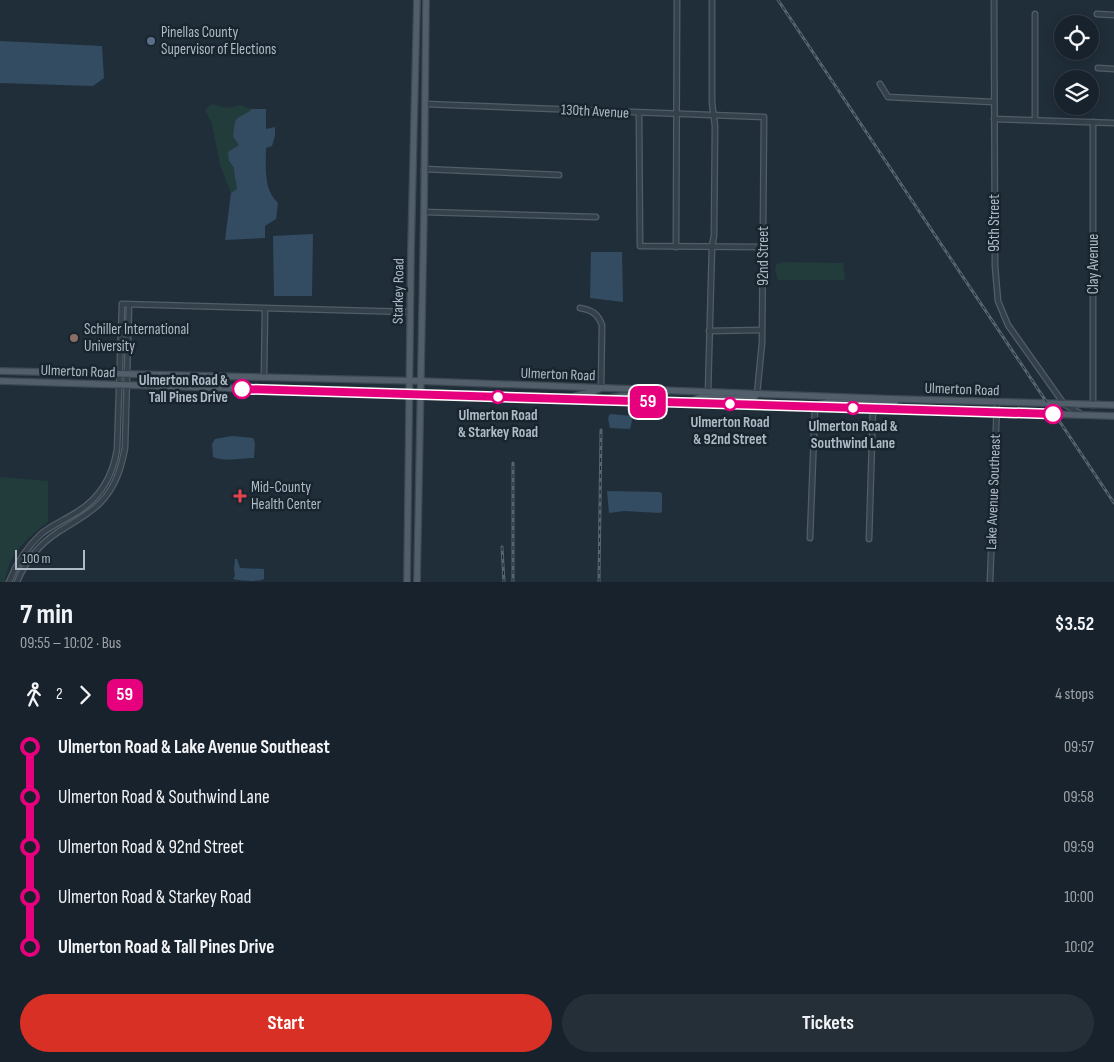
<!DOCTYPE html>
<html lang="en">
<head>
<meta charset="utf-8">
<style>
  :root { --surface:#18222c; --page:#252f38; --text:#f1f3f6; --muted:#9fa4a9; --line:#363f48; --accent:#d93025 }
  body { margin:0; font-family:"Sofia Sans Condensed",sans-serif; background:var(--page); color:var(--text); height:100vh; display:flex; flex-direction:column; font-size:19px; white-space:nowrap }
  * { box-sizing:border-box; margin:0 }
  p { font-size:16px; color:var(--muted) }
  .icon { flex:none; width:28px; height:28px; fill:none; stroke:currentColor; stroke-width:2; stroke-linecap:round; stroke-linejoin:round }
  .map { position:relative; height:582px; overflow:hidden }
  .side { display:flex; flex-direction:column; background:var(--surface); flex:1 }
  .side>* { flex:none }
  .badge { padding:0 10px; border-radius:8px; font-size:18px; line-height:32px }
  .controls { position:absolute; left:1054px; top:15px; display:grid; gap:10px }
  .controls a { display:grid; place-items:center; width:45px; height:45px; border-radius:50%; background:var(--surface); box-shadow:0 2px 12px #0003,0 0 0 1px var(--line); font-size:25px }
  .scale { position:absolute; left:15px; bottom:12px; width:70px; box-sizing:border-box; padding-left:5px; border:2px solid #aebac6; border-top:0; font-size:14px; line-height:18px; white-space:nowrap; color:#aebac6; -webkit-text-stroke:4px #19252e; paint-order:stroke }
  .map>.badge { position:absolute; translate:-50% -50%; box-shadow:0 0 0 2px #fff }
  .legs { display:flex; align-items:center; gap:8px; height:55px; padding:0 20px; font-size:16px }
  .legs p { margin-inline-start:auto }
  .overview { display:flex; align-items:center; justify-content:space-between; height:85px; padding:0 20px }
  h1 { font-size:28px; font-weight:700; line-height:38px }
  .action { display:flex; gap:10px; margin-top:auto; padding:10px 20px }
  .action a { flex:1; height:58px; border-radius:30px; background:var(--accent); color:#fff; font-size:20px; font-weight:700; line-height:58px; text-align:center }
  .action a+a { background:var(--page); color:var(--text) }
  ul { padding:0 20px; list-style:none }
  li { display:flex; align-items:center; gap:18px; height:50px; font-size:19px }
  li i { display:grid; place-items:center; width:8px; height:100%; margin:0 6px; background:currentColor }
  li i::after { content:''; width:12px; height:12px; margin:-6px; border:4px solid; border-radius:50%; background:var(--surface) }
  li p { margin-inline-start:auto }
  li:first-child i { background:linear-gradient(#0000 50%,currentColor 0) }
  li:last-child i { background:linear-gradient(currentColor 50%,#0000 0) }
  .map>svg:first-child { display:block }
  .green { fill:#223b3b }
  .water { fill:#334c62 }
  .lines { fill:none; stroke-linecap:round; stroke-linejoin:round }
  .minor-casing { stroke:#515d68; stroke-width:7 }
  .major-casing { stroke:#3d4953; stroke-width:8 }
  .minor { stroke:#34404a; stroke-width:4.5 }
  .major { stroke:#525f6a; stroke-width:5.5 }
  .rail-casing { stroke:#556471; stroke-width:3 }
  .rail { stroke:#19252e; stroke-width:1; stroke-dasharray:4; stroke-linecap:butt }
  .line-1-casing { stroke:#fff; stroke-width:11 }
  .line-1 { stroke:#e6007e; stroke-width:8 }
  .service-dot { fill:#5c6f8a; stroke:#19252e; stroke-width:2 }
  .education-dot { fill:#8d6e63; stroke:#19252e; stroke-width:2 }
  .stop-1-dot { fill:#fff; stroke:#e6007e; stroke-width:2.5 }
  .health-dot { fill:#e0444e; stroke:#19252e; stroke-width:2 }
  .labels { text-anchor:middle; stroke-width:5; stroke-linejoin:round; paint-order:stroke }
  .poi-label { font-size:15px; fill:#aebac6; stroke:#19252e; text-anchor:start }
  .street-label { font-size:15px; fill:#aebac6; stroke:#19252e }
  .stop-label { font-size:15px; font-weight:bold; fill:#aebac6; stroke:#19252e }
</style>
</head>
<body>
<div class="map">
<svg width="1114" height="582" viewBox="0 0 1114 582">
  <rect width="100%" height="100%" fill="#202e3a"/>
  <g class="green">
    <path d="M 211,104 L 227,108 L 241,105 L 251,109 L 251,111 C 232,121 236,117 233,137 L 239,145 L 229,161 L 234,168 C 234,178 236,180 237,189 L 231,193 L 220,165 L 212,124 L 205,110 Z"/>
    <path d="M 782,262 L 843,263 L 845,280 L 778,280 L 775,270 L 776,265 Z"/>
    <path d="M 0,477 L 48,481 L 48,522 C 26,539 8,554 5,582 L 0,582 Z"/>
  </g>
  <g class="water">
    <path d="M 0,41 L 102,46 L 104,78 L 93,86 L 0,83 Z"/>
    <path d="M 251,109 L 266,109 L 266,129 L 275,127 L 275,136 L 272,146 L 266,148 C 266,167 263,189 278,203 L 276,219 L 265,226 L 265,238 L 225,240 L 231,193 L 237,189 C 236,180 234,178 234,168 L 229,161 L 228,152 L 239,145 L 233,137 C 236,117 232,121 250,111 Z"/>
    <path d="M 313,234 L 312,296 L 274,296 L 273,236 Z"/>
    <path d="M 591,252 L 622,252 L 623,302 L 590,298 Z"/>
    <path d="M 610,414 L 633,416 L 630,429 L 610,428 L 608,418 Z"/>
    <path d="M 232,436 L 253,438 L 255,443 L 254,458 C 241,458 225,462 213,457 L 212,444 L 215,439 Z"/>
    <path d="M 607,491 L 659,492 L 662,493 L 662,511 L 660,513 L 624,511 L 609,513 Z"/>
    <path d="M 235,559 L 237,559 L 240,568 L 264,569 L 264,579 C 258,582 240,581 233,579 L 235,576 L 234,569 Z"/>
  </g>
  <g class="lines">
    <g class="minor-casing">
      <g id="minor">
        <path d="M 994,0 L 995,266 L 998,301 L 1008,325 L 1064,404 L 1081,414"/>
        <path d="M 1035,14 L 1035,120"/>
        <path d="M 1097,14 L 1114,15"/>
        <path d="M 1098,68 L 1114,69"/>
        <path d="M 880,84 L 888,97 L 993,102"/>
        <path d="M 425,104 L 764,117 L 762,343 L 757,394"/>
        <path d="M 639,113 L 640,246 L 762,247"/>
        <path d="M 994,119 L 1114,123"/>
        <path d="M 1093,122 L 1093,405"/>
        <path d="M 424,169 L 559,175"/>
        <path d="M 424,212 L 596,217"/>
        <path d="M 676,247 L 677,0"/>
        <path d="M 580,308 C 592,310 598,314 602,325 L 601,388"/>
        <path d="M 709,331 L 761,330"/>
        <path d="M 264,377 L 265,309"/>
        <path d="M 708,393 L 712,246 L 714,236 L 715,126 L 712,103 L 712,0"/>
        <path d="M 810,538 L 815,407"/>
        <path d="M 869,539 L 873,409"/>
        <path d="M 9,582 C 16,564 26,548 41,534 C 52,525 65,520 77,512 C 100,498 113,475 117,449 L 122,304 L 410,312"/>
        <path d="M 17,582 C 25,562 40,544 58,532 C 72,523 88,515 100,503 C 115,488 121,469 125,448 L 129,305"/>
        <path d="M 990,582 L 997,403"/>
      </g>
    </g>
    <g class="major-casing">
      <g id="major">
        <path d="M 0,371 L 420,381 L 896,399 L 1114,405"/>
        <path d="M 0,381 L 1114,416"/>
        <path d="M 570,399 C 579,392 590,395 601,388"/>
        <path d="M 605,400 C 624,391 646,401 666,392"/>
        <path d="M 690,403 L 700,397 L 745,399 L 755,396"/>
        <path d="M 816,406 L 827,402 L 891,404 L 895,402 L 896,399"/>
        <path d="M 407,582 L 411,250 L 417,0"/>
        <path d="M 417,582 L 424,212 L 426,0"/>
      </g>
    </g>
    <use href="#minor" class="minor"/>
    <use href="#major" class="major"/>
    <g class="rail-casing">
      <g id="rail">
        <path d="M 778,0 L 1114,503"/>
        <path d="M 502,547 L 504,582"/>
        <path d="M 513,582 L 513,463"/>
        <path d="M 599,582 L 601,430"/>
      </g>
    </g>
    <use href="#rail" class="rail"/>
  </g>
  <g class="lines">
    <g class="line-1-casing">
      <path id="line-1" d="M 242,389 L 1053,414"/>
    </g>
    <use href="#line-1" class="line-1"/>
  </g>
  <circle class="service-dot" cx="151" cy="41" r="5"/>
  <circle class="education-dot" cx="74" cy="338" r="5"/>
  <g class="stop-1-dot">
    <circle cx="242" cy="389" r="9"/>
    <circle cx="498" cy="397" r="6"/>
    <circle cx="730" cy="404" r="6"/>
    <circle cx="853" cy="408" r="6"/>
    <circle cx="1053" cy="414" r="9"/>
  </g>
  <path class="health-dot" d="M237.5 488.5h5v5h5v5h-5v5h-5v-5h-5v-5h5z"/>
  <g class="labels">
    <g class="poi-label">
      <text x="161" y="37">Pinellas County<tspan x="161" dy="17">Supervisor of Elections</tspan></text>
      <text x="84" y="334">Schiller International<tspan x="84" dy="17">University</tspan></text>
      <text x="251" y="492">Mid-County<tspan x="251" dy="17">Health Center</tspan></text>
    </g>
    <g class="street-label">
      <text transform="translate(595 111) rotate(3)" y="5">130th Avenue</text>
      <text transform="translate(994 223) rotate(-90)" y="5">95th Street</text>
      <text transform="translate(763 256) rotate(-90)" y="5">92nd Street</text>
      <text transform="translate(1093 264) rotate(-90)" y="5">Clay Avenue</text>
      <text transform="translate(398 291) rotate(-89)" y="5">Starkey Road</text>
      <text transform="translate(78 371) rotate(2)" y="5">Ulmerton Road</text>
      <text transform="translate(558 374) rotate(2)" y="5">Ulmerton Road</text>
      <text transform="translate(962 389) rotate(2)" y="5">Ulmerton Road</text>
      <text transform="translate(993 492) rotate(-88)" y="5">Lake Avenue Southeast</text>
    </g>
    <g class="stop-label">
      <text x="228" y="385" text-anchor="end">Ulmerton Road &amp;<tspan x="228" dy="17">Tall Pines Drive</tspan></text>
      <text x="498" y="420">Ulmerton Road<tspan x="498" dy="17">&amp; Starkey Road</tspan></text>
      <text x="730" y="427">Ulmerton Road<tspan x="730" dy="17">&amp; 92nd Street</tspan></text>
      <text x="853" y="431">Ulmerton Road &amp;<tspan x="853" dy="17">Southwind Lane</tspan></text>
    </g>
  </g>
</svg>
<div class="controls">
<a><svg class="icon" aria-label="locate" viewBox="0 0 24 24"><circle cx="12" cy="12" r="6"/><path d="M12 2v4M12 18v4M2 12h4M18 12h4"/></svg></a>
<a><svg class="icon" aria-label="layers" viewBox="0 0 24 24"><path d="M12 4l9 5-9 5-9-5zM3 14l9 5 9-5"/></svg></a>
</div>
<div class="scale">100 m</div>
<b class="badge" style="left:648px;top:402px;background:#e6007e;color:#fff">59</b>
</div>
<section class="side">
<div class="overview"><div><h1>7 min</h1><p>09:55 – 10:02 · Bus</p></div><b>$3.52</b></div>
<div class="legs"><svg class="icon" aria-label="walk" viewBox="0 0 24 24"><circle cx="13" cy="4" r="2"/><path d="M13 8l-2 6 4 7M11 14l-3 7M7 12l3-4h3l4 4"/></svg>2<svg class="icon" aria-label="forward" viewBox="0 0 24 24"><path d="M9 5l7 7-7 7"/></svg><b class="badge" style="background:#e6007e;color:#fff">59</b><p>4 stops</p></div>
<ul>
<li><i style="color:#e6007e"></i><b>Ulmerton Road &amp; Lake Avenue Southeast</b><p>09:57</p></li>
<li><i style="color:#e6007e"></i><span>Ulmerton Road &amp; Southwind Lane</span><p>09:58</p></li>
<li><i style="color:#e6007e"></i><span>Ulmerton Road &amp; 92nd Street</span><p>09:59</p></li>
<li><i style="color:#e6007e"></i><span>Ulmerton Road &amp; Starkey Road</span><p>10:00</p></li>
<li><i style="color:#e6007e"></i><b>Ulmerton Road &amp; Tall Pines Drive</b><p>10:02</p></li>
</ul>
<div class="action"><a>Start</a><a>Tickets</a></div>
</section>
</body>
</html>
